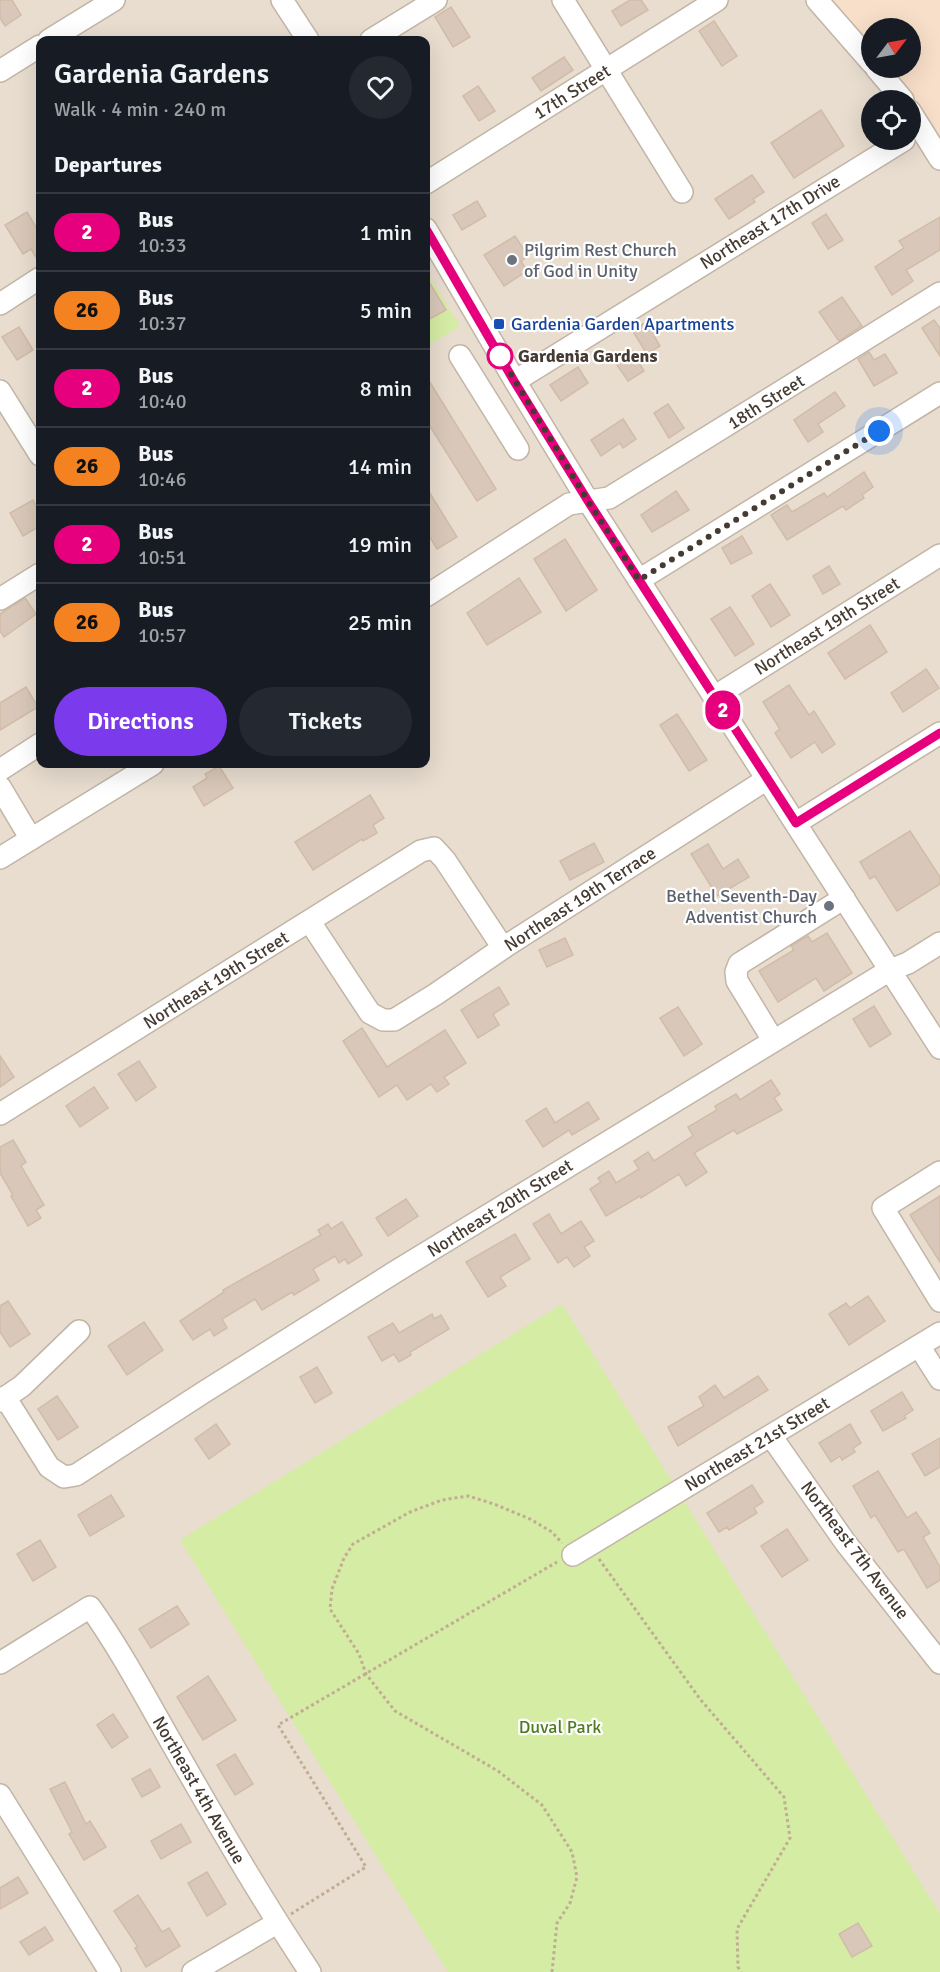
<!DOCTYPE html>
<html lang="en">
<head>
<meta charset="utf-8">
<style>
  :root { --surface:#171b24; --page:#242831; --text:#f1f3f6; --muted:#9ea1a6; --line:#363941; --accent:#7c3aed }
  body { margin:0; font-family:Signika,sans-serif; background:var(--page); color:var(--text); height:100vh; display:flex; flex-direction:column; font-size:22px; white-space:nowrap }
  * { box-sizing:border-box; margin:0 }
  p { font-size:20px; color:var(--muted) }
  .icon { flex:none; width:33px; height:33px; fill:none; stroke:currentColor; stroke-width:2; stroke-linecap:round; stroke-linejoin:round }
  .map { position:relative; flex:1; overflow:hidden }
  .sheet { position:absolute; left:36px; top:36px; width:394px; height:732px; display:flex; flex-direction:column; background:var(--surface); border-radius:12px; box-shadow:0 6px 24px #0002 }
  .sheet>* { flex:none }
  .badge { padding:0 12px; border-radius:20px; font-size:21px; line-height:39px }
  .needle { width:39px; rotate:58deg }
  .buttons { position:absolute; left:861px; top:18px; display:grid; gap:12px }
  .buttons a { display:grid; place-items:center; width:60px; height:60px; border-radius:50%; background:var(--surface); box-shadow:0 6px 24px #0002; font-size:30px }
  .you { position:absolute; width:30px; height:30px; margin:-15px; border:4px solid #fff; border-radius:50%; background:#1a73e8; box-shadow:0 0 0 9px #1a73e833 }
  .map>.badge { position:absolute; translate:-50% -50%; box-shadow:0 0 0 3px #fff }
  h2 { padding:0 18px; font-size:22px; line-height:54px }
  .round { display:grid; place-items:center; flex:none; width:63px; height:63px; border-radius:32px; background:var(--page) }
  .summary { display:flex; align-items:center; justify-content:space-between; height:102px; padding:0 18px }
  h1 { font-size:28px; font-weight:600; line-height:45px }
  .primary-button { display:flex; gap:12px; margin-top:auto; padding:12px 18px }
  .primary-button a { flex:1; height:69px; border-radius:36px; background:var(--accent); color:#fff; font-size:24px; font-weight:600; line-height:69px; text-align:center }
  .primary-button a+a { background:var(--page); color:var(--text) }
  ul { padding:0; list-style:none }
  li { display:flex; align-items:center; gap:18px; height:78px; padding:0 18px; border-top:2px solid var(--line) }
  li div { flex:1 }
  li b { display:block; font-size:22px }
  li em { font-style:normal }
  li .badge { min-width:66px; font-weight:700; text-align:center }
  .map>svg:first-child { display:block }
  .residential { fill:#e8ddcf; fill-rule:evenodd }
  .commercial { fill:#f8dfc9 }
  .green { fill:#d5eca5 }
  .building { fill:#d9c8b9; stroke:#d1bca8; stroke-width:1.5 }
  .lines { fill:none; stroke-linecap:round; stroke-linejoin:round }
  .minor-casing { stroke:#c2b5a6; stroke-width:24 }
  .path { stroke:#c2ac93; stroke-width:3; stroke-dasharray:3 3; stroke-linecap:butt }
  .minor { stroke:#fff; stroke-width:21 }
  .line-casing { stroke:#fff; stroke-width:14 }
  .line { stroke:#e6007e; stroke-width:9 }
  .walk { stroke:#453b32; stroke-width:6; stroke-dasharray:0 10.8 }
  .worship-dot { fill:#6b7280; stroke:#fff; stroke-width:2 }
  .transit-dot { fill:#1a4fb4; stroke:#fff; stroke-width:2 }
  .stop-dot { fill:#fff; stroke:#e6007e; stroke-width:3 }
  .labels { text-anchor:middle; stroke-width:4.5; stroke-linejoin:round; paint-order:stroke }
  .street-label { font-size:18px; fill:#453b32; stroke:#fff }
  .worship-label { font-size:18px; fill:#5b616d; stroke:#fff; text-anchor:start }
  .transit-label { font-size:18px; fill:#164399; stroke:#fff; text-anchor:start }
  .stop-label { font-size:18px; font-weight:bold; fill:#453b32; stroke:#fff; text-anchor:start }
  .park-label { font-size:18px; fill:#4e7c20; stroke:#fff }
</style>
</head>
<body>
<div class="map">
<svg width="940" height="1972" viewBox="0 0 940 1972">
  <rect width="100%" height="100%" fill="#f3ebe1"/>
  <path class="residential" d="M 0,0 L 826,0 L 906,100 L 872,100 L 872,140 L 910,140 L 911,107 L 940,151 L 940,1972 L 0,1972 ZM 40,40 L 426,40 L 426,764 L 40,764 Z"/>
  <path class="commercial" d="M 826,0 L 940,0 L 940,151 L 882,68 L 910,68 L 910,28 L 872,28 L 871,54 Z"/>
  <g class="green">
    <path d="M 426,271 L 460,326 L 426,347 Z"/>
    <path d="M 562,1304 L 940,1914 L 940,1972 L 448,1972 L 180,1540 Z"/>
  </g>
  <g class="building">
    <path d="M 0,0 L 12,0 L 21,15 L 5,26 L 0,18 Z"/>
    <path d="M 630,0 L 641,0 L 648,10 L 621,26 L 612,11 Z"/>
    <path d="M 451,7 L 470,37 L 453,47 L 435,17 Z"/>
    <path d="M 714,21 L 737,56 L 722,66 L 699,31 Z"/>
    <path d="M 564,57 L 573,70 L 541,91 L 532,78 Z"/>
    <path d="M 478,86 L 495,111 L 479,121 L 463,96 Z"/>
    <path d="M 821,110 L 844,146 L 794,178 L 771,143 Z"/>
    <path d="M 752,175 L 764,192 L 753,199 L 755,202 L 729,219 L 715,199 Z"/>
    <path d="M 477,201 L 486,216 L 462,230 L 453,215 Z"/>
    <path d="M 27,212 L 40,234 L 40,264 L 31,249 L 23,254 L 5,225 Z"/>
    <path d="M 826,214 L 843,240 L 828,249 L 812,223 Z"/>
    <path d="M 940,217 L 940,250 L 906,270 L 913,281 L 892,295 L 875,267 L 904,248 L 899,241 Z"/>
    <path d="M 515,236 L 528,256 L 521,261 L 527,271 L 504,286 L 484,255 Z"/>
    <path d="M 426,277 L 446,310 L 426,321 Z"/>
    <path d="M 842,297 L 862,326 L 839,341 L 819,312 Z"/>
    <path d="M 652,319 L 660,333 L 654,336 L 660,346 L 647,354 L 632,330 Z"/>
    <path d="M 934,320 L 940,328 L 940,356 L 922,328 Z"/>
    <path d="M 19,327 L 33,350 L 17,360 L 2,337 Z"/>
    <path d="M 632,351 L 644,371 L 628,381 L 615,362 Z"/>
    <path d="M 869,352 L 874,360 L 885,354 L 897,373 L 874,386 L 858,359 Z"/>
    <path d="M 578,367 L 588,383 L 561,401 L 550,385 Z"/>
    <path d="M 426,376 L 496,489 L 477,501 L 426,420 Z"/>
    <path d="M 835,392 L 845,406 L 818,424 L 823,432 L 808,442 L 794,420 Z"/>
    <path d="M 668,404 L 684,428 L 669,438 L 654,413 Z"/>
    <path d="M 623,419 L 636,439 L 623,448 L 620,443 L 601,456 L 591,440 Z"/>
    <path d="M 864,472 L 873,487 L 862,495 L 864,498 L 846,510 L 843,506 L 787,540 L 771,515 L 787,505 L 792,512 L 824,493 L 827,497 Z"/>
    <path d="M 426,487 L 457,537 L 437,549 L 426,531 Z"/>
    <path d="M 676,491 L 689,510 L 652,532 L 641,515 Z"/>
    <path d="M 33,500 L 40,513 L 40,526 L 23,536 L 10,513 Z"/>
    <path d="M 742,536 L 752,553 L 731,564 L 722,548 Z"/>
    <path d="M 565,539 L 597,590 L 566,611 L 534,559 Z"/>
    <path d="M 829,566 L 840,584 L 823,594 L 813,576 Z"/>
    <path d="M 519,578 L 541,612 L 487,645 L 467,613 Z"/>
    <path d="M 770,584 L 790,615 L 771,627 L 752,596 Z"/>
    <path d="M 25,598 L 36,614 L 4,637 L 0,631 L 0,614 Z"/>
    <path d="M 730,607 L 754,644 L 735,656 L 711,619 Z"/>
    <path d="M 870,625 L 887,652 L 845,679 L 828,653 Z"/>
    <path d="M 926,669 L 939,688 L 903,712 L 891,693 Z"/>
    <path d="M 789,685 L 809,715 L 814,711 L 835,744 L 822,753 L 815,742 L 791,758 L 775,733 L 780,729 L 763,702 Z"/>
    <path d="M 26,687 L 38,707 L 0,730 L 0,703 Z"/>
    <path d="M 677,714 L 707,760 L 689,771 L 660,725 Z"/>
    <path d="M 219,766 L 233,788 L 204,806 L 193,787 L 207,778 L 205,774 Z"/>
    <path d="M 370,795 L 384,818 L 373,825 L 377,833 L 363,841 L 362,839 L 313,870 L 295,842 Z"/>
    <path d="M 910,831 L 940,877 L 940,884 L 897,911 L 875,876 L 870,879 L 860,862 Z"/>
    <path d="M 594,843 L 604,862 L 570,880 L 560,861 Z"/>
    <path d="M 708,844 L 723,869 L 738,859 L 749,877 L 717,896 L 691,854 Z"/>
    <path d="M 827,933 L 852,973 L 824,991 L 816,978 L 778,1002 L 759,971 L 794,950 L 791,946 L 808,936 L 812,942 Z"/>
    <path d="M 565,938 L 573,955 L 547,967 L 539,950 Z"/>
    <path d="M 499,987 L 509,1004 L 493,1014 L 499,1025 L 478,1038 L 461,1010 Z"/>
    <path d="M 874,1006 L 891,1034 L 870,1047 L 853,1019 Z"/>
    <path d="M 678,1007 L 702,1044 L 684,1056 L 660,1018 Z"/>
    <path d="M 362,1028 L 387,1067 L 445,1030 L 466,1063 L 444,1077 L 449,1084 L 437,1092 L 431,1084 L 407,1100 L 397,1085 L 379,1097 L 343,1041 Z"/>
    <path d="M 0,1056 L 14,1077 L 0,1087 Z"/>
    <path d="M 139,1061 L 156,1087 L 136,1101 L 118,1074 Z"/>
    <path d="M 771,1080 L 780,1094 L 774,1098 L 782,1110 L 737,1134 L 734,1130 L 694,1153 L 707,1172 L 686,1186 L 679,1174 L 641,1198 L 640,1196 L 606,1216 L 590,1189 L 601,1182 L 598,1178 L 609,1171 L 616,1183 L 639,1169 L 634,1161 L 648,1152 L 654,1161 L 693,1136 L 688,1127 L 717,1110 L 715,1106 L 736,1094 L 740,1100 Z"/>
    <path d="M 94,1087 L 108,1108 L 80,1127 L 66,1106 Z"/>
    <path d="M 588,1102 L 599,1119 L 572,1135 L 569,1130 L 543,1147 L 526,1121 L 546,1108 L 555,1123 Z"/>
    <path d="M 13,1140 L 26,1162 L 21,1166 L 44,1205 L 36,1210 L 41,1218 L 28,1226 L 11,1196 L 13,1195 L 0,1173 L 0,1147 Z"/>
    <path d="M 940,1196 L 940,1262 L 910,1215 Z"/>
    <path d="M 406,1199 L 418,1216 L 388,1236 L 376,1218 Z"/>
    <path d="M 549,1214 L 561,1234 L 581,1221 L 594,1241 L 584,1247 L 590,1256 L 574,1267 L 567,1257 L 558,1263 L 533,1224 Z"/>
    <path d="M 342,1222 L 362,1255 L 348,1264 L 345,1259 L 339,1263 L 335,1256 L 313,1269 L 319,1280 L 294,1295 L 292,1292 L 262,1310 L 255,1299 L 222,1319 L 227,1328 L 214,1336 L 210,1329 L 193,1340 L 180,1321 L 224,1292 L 223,1290 L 321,1235 L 318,1230 L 328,1224 L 331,1229 Z"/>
    <path d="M 515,1234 L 530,1259 L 500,1277 L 506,1286 L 488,1297 L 466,1262 Z"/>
    <path d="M 868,1296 L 885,1321 L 849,1345 L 829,1314 L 846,1303 L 850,1308 Z"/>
    <path d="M 8,1301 L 30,1334 L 10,1347 L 0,1332 L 0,1306 Z"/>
    <path d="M 432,1314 L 434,1319 L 441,1315 L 449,1329 L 410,1352 L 411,1355 L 399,1362 L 394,1354 L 382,1361 L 368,1337 L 393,1323 L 399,1333 Z"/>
    <path d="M 144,1322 L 163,1350 L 127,1375 L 108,1346 Z"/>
    <path d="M 317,1367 L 332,1393 L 315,1403 L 300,1377 Z"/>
    <path d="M 758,1376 L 768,1390 L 678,1446 L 668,1427 L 704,1406 L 699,1397 L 715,1385 L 724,1398 Z"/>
    <path d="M 902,1392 L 913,1410 L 904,1416 L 906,1418 L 883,1431 L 871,1411 Z"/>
    <path d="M 57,1396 L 78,1427 L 58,1440 L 38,1409 Z"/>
    <path d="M 216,1424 L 230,1444 L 209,1459 L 195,1439 Z"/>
    <path d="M 850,1424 L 861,1443 L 853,1448 L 855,1452 L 842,1460 L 840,1456 L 831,1462 L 819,1443 Z"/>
    <path d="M 940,1438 L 940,1467 L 925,1476 L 912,1454 Z"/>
    <path d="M 878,1471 L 907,1518 L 916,1512 L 930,1533 L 923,1537 L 940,1567 L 940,1580 L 927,1588 L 904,1549 L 898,1552 L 875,1515 L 871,1518 L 853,1486 Z"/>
    <path d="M 752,1485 L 763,1502 L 754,1508 L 757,1513 L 729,1530 L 727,1527 L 719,1532 L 707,1513 Z"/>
    <path d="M 111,1495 L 124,1516 L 90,1536 L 78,1515 Z"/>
    <path d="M 787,1529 L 808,1560 L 782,1577 L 761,1546 Z"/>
    <path d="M 40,1540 L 56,1567 L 33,1581 L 17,1554 Z"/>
    <path d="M 177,1606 L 189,1624 L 151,1648 L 139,1629 Z"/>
    <path d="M 208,1676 L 236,1720 L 203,1740 L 177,1697 Z"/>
    <path d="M 113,1714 L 128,1737 L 112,1748 L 97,1725 Z"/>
    <path d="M 235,1754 L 253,1784 L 235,1795 L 217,1765 Z"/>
    <path d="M 150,1769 L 160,1787 L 142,1797 L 132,1779 Z"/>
    <path d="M 65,1782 L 86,1824 L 90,1821 L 106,1847 L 84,1860 L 69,1834 L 72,1832 L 50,1789 Z"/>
    <path d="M 181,1824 L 191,1842 L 161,1859 L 151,1841 Z"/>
    <path d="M 207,1872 L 226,1904 L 207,1916 L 188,1883 Z"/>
    <path d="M 18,1877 L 28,1893 L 0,1909 L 0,1888 Z"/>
    <path d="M 138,1895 L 162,1932 L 169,1928 L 180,1946 L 146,1967 L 135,1948 L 138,1947 L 114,1911 Z"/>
    <path d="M 858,1923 L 872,1946 L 852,1957 L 839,1934 Z"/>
    <path d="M 45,1927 L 53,1940 L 29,1955 L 20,1942 Z"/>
  </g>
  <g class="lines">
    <g class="minor-casing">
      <g id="minor">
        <path d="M 282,0 L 308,40"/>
        <path d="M 563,0 L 682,192"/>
        <path d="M 817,0 L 872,63"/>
        <path d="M 49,40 L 114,0"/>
        <path d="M 371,40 L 436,0"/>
        <path d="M 876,68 L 903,100"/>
        <path d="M 0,71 L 40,46"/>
        <path d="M 910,111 L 940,159"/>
        <path d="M 426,183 L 717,0"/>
        <path d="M 426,229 L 515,381 L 588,501 L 940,1048"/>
        <path d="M 0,304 L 40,278"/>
        <path d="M 460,356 L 518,449"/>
        <path d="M 515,381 L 904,140"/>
        <path d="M 0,391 L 40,455"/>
        <path d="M 639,580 L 940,393"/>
        <path d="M 426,596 L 569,504 L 609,498 L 940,293"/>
        <path d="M 0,599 L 40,574"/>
        <path d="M 714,697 L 940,555"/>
        <path d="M 0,770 L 40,744"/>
        <path d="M 0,787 L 31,839"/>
        <path d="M 796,823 L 940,733"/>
        <path d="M 0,858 L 153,764"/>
        <path d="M 310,922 L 370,1013 L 383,1020 L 394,1020 L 436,994 L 503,948 L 767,779"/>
        <path d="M 773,1040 L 737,981 L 736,972 L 739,964 L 844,898"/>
        <path d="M 0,1114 L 421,851 L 434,848 L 445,860 L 503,948"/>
        <path d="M 940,1172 L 883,1208 L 940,1301"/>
        <path d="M 919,1346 L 940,1379"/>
        <path d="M 5,1397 L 49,1467 L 64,1477 L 76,1475 L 204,1392 L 395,1272 L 890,970 L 908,963 L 940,943"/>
        <path d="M 0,1401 L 22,1386 L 79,1331"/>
        <path d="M 771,1436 L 845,1542 L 940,1663"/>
        <path d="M 573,1555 L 940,1333"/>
        <path d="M 0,1663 L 90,1607 C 120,1649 145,1696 170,1740 C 215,1819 260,1897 310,1972"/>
        <path d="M 0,1795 L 110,1972"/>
        <path d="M 193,1972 L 277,1923"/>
      </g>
    </g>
    <g class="path">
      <path d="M 599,1559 L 700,1699 L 784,1797 L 790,1838 L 737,1929 L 738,1967 L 741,1972"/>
      <path d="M 291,1914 L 366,1867 L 278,1725 L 557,1562"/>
      <path d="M 552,1972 L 557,1923 L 570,1903 L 577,1877 L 572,1852 L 542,1805 L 498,1771 L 395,1711 L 366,1674 L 359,1654 L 330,1609 L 332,1589 L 344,1558 L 353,1544 L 410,1512 L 442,1500 L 468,1496 L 494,1504 L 530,1519 L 552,1532 L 562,1543"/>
    </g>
    <use href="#minor" class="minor"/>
  </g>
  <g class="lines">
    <g class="line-casing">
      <path id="line" d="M 426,229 L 514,381 L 588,501 L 796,823 L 940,733"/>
    </g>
    <use href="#line" class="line"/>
    <path class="walk" d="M 500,356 L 588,501 L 639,580 L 879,431"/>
  </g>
  <g class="worship-dot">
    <circle cx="512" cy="260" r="6"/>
    <circle cx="829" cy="906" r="6"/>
  </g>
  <rect class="transit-dot" x="493" y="318" width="12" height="12" rx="3"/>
  <circle class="stop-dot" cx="500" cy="356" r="12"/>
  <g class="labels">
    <g class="street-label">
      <text transform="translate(572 92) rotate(-32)" y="6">17th Street</text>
      <text transform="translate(770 222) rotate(-32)" y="6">Northeast 17th Drive</text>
      <text transform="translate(766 402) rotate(-32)" y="6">18th Street</text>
      <text transform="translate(827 626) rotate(-32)" y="6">Northeast 19th Street</text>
      <text transform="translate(580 899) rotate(-33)" y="6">Northeast 19th Terrace</text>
      <text transform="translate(216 980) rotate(-32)" y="6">Northeast 19th Street</text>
      <text transform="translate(500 1208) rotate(-32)" y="6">Northeast 20th Street</text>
      <text transform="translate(757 1444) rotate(-31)" y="6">Northeast 21st Street</text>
      <text transform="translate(855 1550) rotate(53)" y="6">Northeast 7th Avenue</text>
      <text transform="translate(199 1790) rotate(60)" y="6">Northeast 4th Avenue</text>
    </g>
    <g class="worship-label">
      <text x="524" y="256">Pilgrim Rest Church<tspan x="524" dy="21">of God in Unity</tspan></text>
      <text x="817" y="902" text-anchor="end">Bethel Seventh-Day<tspan x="817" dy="21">Adventist Church</tspan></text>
    </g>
    <g class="transit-label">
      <text x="511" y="330">Gardenia Garden Apartments</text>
    </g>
    <g class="stop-label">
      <text x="518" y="362">Gardenia Gardens</text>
    </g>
    <g class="park-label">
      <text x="560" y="1733">Duval Park</text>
    </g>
  </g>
</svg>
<div class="buttons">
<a><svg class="needle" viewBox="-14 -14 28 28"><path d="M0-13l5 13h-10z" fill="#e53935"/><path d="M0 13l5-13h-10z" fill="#9ea1a6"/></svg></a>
<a><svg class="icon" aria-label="locate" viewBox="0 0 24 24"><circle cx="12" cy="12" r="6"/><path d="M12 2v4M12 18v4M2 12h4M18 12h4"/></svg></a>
</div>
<div class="you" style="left:879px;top:431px"></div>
<b class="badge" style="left:723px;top:710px;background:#e6007e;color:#fff">2</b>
<section class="sheet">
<div class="summary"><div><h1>Gardenia Gardens</h1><p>Walk · 4 min · 240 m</p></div><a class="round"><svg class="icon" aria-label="heart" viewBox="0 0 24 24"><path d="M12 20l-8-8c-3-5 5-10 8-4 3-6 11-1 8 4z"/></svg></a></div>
<h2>Departures</h2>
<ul>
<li><span class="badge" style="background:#e6007e;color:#fff">2</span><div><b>Bus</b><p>10:33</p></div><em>1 min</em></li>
<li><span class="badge" style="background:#f58220;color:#111">26</span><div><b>Bus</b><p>10:37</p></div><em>5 min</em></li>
<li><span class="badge" style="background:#e6007e;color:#fff">2</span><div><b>Bus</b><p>10:40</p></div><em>8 min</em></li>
<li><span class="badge" style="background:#f58220;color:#111">26</span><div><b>Bus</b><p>10:46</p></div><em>14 min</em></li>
<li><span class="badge" style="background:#e6007e;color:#fff">2</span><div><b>Bus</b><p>10:51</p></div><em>19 min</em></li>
<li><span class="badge" style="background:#f58220;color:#111">26</span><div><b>Bus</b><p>10:57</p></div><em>25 min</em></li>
</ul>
<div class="primary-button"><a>Directions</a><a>Tickets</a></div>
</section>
</div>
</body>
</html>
